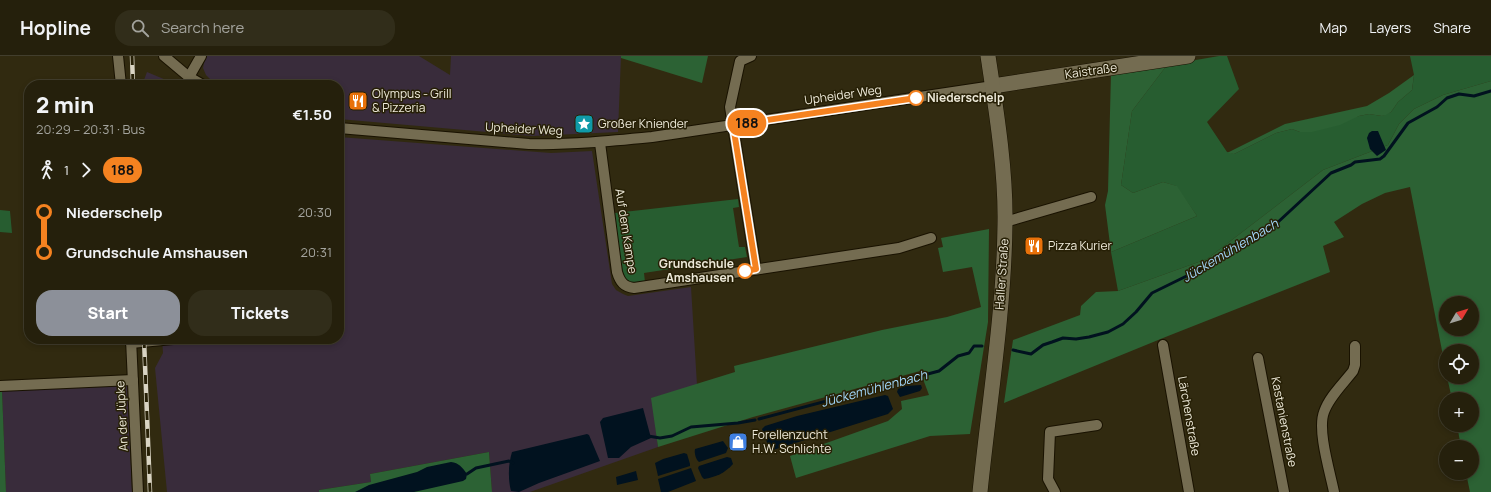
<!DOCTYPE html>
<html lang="en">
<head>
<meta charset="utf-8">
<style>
  :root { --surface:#25200c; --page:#312d1a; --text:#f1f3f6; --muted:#a3a39d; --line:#423e2d; --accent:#8c9099 }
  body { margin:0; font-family:Manrope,sans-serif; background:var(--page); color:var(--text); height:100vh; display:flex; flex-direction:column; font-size:15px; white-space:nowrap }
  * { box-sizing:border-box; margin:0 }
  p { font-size:13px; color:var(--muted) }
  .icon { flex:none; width:22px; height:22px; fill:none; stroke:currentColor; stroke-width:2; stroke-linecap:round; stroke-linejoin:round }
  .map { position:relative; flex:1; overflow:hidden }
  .drawer { position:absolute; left:24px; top:24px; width:320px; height:264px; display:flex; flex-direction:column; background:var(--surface); border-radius:16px; box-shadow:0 2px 6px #0003,0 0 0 1px var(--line) }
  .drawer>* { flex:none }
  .badge { padding:0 8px; border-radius:13px; font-size:14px; line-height:26px }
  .needle { width:26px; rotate:52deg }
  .buttons { position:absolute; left:1439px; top:240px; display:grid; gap:8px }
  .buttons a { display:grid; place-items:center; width:40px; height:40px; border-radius:50%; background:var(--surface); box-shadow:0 2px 6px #0003,0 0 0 1px var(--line); font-size:20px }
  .map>.badge { position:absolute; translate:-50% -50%; box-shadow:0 0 0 2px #fff }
  .legs { display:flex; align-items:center; gap:6px; height:44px; padding:0 12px; font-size:13px }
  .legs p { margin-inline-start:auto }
  .summary { display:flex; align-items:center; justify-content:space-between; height:68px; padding:0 12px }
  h1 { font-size:22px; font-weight:800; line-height:30px }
  .action { display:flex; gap:8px; margin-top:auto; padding:8px 12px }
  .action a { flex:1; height:46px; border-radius:16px; background:var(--accent); color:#fff; font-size:16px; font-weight:800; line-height:46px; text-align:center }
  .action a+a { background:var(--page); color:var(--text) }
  ul { padding:0 12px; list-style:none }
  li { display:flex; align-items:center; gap:14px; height:40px; font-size:15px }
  li i { display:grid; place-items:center; width:6px; height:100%; margin:0 5px; background:currentColor }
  li i::after { content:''; width:10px; height:10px; margin:-5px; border:3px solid; border-radius:50%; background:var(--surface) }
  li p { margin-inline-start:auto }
  li:first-child i { background:linear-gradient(#0000 50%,currentColor 0) }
  li:last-child i { background:linear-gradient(currentColor 50%,#0000 0) }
  header { display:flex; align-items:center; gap:24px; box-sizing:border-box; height:56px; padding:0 20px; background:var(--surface); border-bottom:1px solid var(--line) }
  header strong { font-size:19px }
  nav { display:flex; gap:22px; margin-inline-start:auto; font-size:14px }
  .search { width:280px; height:36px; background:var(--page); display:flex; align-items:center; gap:10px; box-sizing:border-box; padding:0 14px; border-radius:16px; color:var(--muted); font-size:15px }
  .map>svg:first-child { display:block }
  .industrial { fill:#392c3b }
  .green { fill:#275d30 }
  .forest { fill:#2c6234; fill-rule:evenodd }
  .water { fill:#01121f }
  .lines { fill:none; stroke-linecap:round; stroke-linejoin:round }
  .stream { stroke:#01121f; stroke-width:3 }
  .street-casing { stroke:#191200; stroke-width:12 }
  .secondary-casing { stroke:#191200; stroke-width:16 }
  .street { stroke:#746c51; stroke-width:10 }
  .secondary { stroke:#746c51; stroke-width:15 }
  .rail-casing { stroke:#d9d4c3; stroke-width:4.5 }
  .rail { stroke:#272006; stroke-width:3; stroke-dasharray:9; stroke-linecap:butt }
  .line-1-casing { stroke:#fff; stroke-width:9 }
  .line-1 { stroke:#f58220; stroke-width:6 }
  .stop-1-dot { fill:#fff; stroke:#f58220; stroke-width:2 }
  .labels { text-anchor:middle; stroke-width:3; stroke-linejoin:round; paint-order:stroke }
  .street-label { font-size:12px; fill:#ede9d9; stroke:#272006 }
  .poi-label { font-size:12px; fill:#ede9d9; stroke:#272006; text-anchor:start }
  .stop-label { font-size:12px; font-weight:bold; fill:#ede9d9; stroke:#272006; text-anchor:start }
  .water-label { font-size:13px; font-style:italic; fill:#a1d5f8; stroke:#272006 }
</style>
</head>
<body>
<header>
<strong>Hopline</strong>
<div class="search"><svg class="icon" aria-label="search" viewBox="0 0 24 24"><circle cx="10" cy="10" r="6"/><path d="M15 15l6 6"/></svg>Search here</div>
<nav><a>Map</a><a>Layers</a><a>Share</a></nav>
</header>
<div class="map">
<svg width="1491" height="436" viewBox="0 0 1491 436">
  <rect width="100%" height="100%" fill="#312a10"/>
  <g class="industrial">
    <path d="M 207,0 L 419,0 L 450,19 L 451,0 L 621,0 L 618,76 L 532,80 L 339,63 L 339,29 L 220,29 L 210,23 L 206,19 L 203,12 L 204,7 Z"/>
    <path d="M 147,16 L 178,29 L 145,29 L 144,24 Z"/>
    <path d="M 339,81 L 551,97 L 592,95 L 612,228 L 616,234 L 623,238 L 628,240 L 691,231 L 697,329 L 652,342 L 658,391 L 530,436 L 492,436 L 489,396 L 370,418 L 371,426 L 319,434 L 319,436 L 167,436 L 155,312 L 163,297 L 162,283 L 339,283 Z"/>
    <path d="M 127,329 L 132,436 L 6,436 L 2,335 Z"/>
  </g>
  <g class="green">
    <path d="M 1219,0 L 1227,0 L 1239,33 L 1207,66 L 1227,96 L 1234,98 L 1276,77 L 1292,73 L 1300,76 L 1359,60 L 1369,58 L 1382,60 L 1391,56 L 1398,46 L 1412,34 L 1414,19 L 1410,0 L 1491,0 L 1491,25 L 1443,39 L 1414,53 L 1399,68 L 1388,89 L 1323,114 L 1207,203 L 1118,235 L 1111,196 L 1197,160 L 1176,130 L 1163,126 L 1133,137 L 1121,129 L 1132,55 L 1167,9 Z"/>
    <path d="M 738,143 L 739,151 L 733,152 L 739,191 L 745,191 L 747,201 L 644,217 L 645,226 C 639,227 631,229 626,224 C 617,216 616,171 615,157 Z"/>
    <path d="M 0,154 L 10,155 L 12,177 L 0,176 Z"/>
  </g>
  <g class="forest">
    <path d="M 621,0 L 708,0 L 702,27 L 621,2 Z"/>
    <path d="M 1167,9 L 1132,55 L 1121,129 L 1133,137 L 1163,126 L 1177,130 L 1197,160 L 1111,196 L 1105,149 L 1108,135 L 1111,17 Z"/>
    <path d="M 1414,19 L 1412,34 L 1398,46 L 1391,56 L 1386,59 L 1382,60 L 1369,58 L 1359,60 L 1340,69 L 1312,76 L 1300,76 L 1292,73 L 1276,77 L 1234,98 L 1227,97 L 1285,68 L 1367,50 L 1389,37 Z"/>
    <path d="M 1491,25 L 1491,436 L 1470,436 L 1466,417 L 1472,417 L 1472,391 L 1461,391 L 1457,369 L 1472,369 L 1472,343 L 1452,343 L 1447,321 L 1472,321 L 1472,295 L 1446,295 L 1446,315 L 1410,131 L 1385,137 L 1362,148 L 1334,166 L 1344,181 L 1323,190 L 1330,216 L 1168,280 L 1004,347 L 1013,284 L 1080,259 L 1081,250 L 1096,236 L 1118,235 L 1207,203 L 1323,114 L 1388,89 L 1399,68 L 1414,53 L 1443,39 ZM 1446,247 L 1472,247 L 1472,273 L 1446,273 Z"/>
    <path d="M 989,173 L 988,266 L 970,378 L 930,380 L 796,422 L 790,400 L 888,365 L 902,353 L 901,345 L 929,339 L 920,315 L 753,361 L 658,391 L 651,342 L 735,316 L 734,310 L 882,274 L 947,261 L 981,251 L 972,211 L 943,216 L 938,192 L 943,191 L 941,182 Z"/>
    <path d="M 2,335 L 6,436 L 0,436 L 0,336 Z"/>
    <path d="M 489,396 L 492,436 L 319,436 L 319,434 L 371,426 L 370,418 Z"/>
  </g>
  <g class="water">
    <path d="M 1372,75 L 1378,75 L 1386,94 L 1377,100 L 1370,93 L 1367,82 L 1369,77 Z"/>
    <path d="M 921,329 L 922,332 L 920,335 L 900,341 L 897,336 L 898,333 L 905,330 Z"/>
    <path d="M 885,339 L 888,340 L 893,353 L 888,358 L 773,394 L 769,392 L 762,373 L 765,370 L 797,360 Z"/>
    <path d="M 643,352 L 651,382 L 631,391 L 619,402 L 608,402 L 600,366 L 603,362 Z"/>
    <path d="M 587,378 L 589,379 L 600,405 L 539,427 L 519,436 L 511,435 C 508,423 508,409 512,396 Z"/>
    <path d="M 723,385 L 728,392 L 726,397 L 699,406 C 696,404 694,397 695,393 Z"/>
    <path d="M 684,397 L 687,398 L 690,408 L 690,410 L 658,420 L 655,407 L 663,403 Z"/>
    <path d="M 727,401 L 731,402 L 733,408 C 725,417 716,421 704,423 L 702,421 L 698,412 L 699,410 Z"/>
    <path d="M 451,406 C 459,407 462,411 467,418 L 466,423 L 463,425 L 414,436 L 355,436 L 369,429 L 417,416 L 427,411 Z"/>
    <path d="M 691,412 L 696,425 L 668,436 L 661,436 L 658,423 Z"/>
    <path d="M 636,415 L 638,424 L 617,429 L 616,421 Z"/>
  </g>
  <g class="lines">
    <g class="stream">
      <path d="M 1013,294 L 1031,298 L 1043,289 L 1052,286 L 1063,282 L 1076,283 L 1089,281 L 1108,276 L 1123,268 L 1136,256 L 1152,237 L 1209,209 L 1230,191 L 1263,177 L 1277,167 L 1331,117 L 1351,109 L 1355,106 L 1380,103 L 1384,100 L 1408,67 L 1437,51 L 1447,42 L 1459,38 L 1474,40 L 1491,35"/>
      <path d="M 759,363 L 939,315 L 958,300 L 969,297 L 974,290 L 982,290"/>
      <path d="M 648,380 L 660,382 L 672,380 L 691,371 L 738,367 L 755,364"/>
      <path d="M 467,418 L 476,412 L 509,405 L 513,407"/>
    </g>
    <g class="street-casing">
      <g id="street">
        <path d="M 118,0 L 121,29"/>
        <path d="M 164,0 L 189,21 L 203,29"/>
        <path d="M 751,0 L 740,5 L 730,51 L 756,213"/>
        <path d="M 189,21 L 201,0"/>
        <path d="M 339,72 L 529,88 C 570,89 611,85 652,81 L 993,30"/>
        <path d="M 600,87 L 617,216 C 620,226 624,231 634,232 L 899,192 L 931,182"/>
        <path d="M 1005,166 L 1091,141"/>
        <path d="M 131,283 L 138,436"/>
        <path d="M 131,287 L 173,283"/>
        <path d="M 1163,289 L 1189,436"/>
        <path d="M 1258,302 L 1284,436"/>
        <path d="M 0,330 L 133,324"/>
        <path d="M 1055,436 L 1048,423 L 1050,376 L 1097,369"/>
        <path d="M 1334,436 C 1330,416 1317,374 1324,356 C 1329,341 1343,328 1353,315 L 1355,309 L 1355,290"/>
      </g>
    </g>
    <g class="secondary-casing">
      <g id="secondary">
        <path d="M 993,30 L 1188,0"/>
        <path d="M 980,436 C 989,347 1004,257 1005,168 C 1006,114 996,53 988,0"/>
      </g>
    </g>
    <use href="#street" class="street"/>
    <use href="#secondary" class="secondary"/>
    <g class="rail-casing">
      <g id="rail">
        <path d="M 132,0 L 133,29"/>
        <path d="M 144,283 L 150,436"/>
      </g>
    </g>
    <use href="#rail" class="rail"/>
  </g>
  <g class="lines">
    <g class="line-1-casing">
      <path id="line-1" d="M 745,215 L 756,213 L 733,69 L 916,42"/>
    </g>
    <use href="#line-1" class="line-1"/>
  </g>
  <defs>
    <g id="restaurant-square" transform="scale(1)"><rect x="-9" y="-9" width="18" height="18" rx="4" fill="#e8710a" stroke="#272006"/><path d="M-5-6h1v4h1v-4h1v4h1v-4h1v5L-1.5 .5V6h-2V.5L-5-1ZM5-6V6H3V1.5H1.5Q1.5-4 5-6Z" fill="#fff"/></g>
    <g id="sight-square" transform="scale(1)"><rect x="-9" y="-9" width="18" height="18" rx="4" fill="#0f9aa8" stroke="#272006"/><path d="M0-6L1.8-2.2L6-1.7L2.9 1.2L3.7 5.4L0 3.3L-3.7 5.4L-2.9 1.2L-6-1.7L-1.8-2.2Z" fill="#fff"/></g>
    <g id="shop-square" transform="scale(1)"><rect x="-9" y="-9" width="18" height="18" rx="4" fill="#3f7fe0" stroke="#272006"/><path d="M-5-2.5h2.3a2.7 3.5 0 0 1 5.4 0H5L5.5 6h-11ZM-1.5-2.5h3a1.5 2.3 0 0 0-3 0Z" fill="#fff"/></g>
  </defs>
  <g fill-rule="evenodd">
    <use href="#restaurant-square" x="358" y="45"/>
    <use href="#sight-square" x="584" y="68"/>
    <use href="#restaurant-square" x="1034" y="190"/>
    <use href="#shop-square" x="738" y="386"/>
  </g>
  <g class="stop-1-dot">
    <circle cx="916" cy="42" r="7"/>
    <circle cx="745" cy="215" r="7"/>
  </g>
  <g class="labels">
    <g class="street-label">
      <text transform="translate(1091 15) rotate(-8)" y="4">Kaistraße</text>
      <text transform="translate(843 39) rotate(-8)" y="4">Upheider Weg</text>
      <text transform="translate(524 73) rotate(3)" y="4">Upheider Weg</text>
      <text transform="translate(626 175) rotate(81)" y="4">Auf dem Kampe</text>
      <text transform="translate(1002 218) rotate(-86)" y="4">Haller Straße</text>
      <text transform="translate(122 360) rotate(-93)" y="4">An der Jüpke</text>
      <text transform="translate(1189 360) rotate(80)" y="4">Lärchenstraße</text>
      <text transform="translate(1284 366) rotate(79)" y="4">Kastanienstraße</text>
    </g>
    <g class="poi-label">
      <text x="372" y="42">Olympus - Grill<tspan x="372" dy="14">&amp; Pizzeria</tspan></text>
      <text x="598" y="72">Großer Kniender</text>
      <text x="1048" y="194">Pizza Kurier</text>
      <text x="752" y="383">Forellenzucht<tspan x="752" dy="14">H.W. Schlichte</tspan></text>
    </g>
    <g class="stop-label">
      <text x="927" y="46">Niederschelp</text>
      <text x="734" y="212" text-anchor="end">Grundschule<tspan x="734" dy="14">Amshausen</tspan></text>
    </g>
    <g class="water-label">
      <text transform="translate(1230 194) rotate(-31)" y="5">Jückemühlenbach</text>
      <text transform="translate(874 332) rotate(-15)" y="5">Jückemühlenbach</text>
    </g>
  </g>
</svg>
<div class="buttons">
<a><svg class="needle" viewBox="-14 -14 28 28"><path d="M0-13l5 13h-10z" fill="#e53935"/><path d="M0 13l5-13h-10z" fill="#a3a39d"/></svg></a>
<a><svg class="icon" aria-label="locate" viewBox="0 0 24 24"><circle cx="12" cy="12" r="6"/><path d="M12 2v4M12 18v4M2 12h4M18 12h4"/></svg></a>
<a>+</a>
<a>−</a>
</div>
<b class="badge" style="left:747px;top:67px;background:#f58220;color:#111">188</b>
<section class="drawer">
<div class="summary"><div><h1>2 min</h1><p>20:29 – 20:31 · Bus</p></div><b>€1.50</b></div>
<div class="legs"><svg class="icon" aria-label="walk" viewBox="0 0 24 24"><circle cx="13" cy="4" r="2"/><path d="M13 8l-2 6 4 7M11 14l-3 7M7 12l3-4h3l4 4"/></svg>1<svg class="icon" aria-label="forward" viewBox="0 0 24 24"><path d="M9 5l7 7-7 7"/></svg><b class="badge" style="background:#f58220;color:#111">188</b></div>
<ul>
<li><i style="color:#f58220"></i><b>Niederschelp</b><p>20:30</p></li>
<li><i style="color:#f58220"></i><b>Grundschule Amshausen</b><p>20:31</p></li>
</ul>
<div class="action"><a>Start</a><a>Tickets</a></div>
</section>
</div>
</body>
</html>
